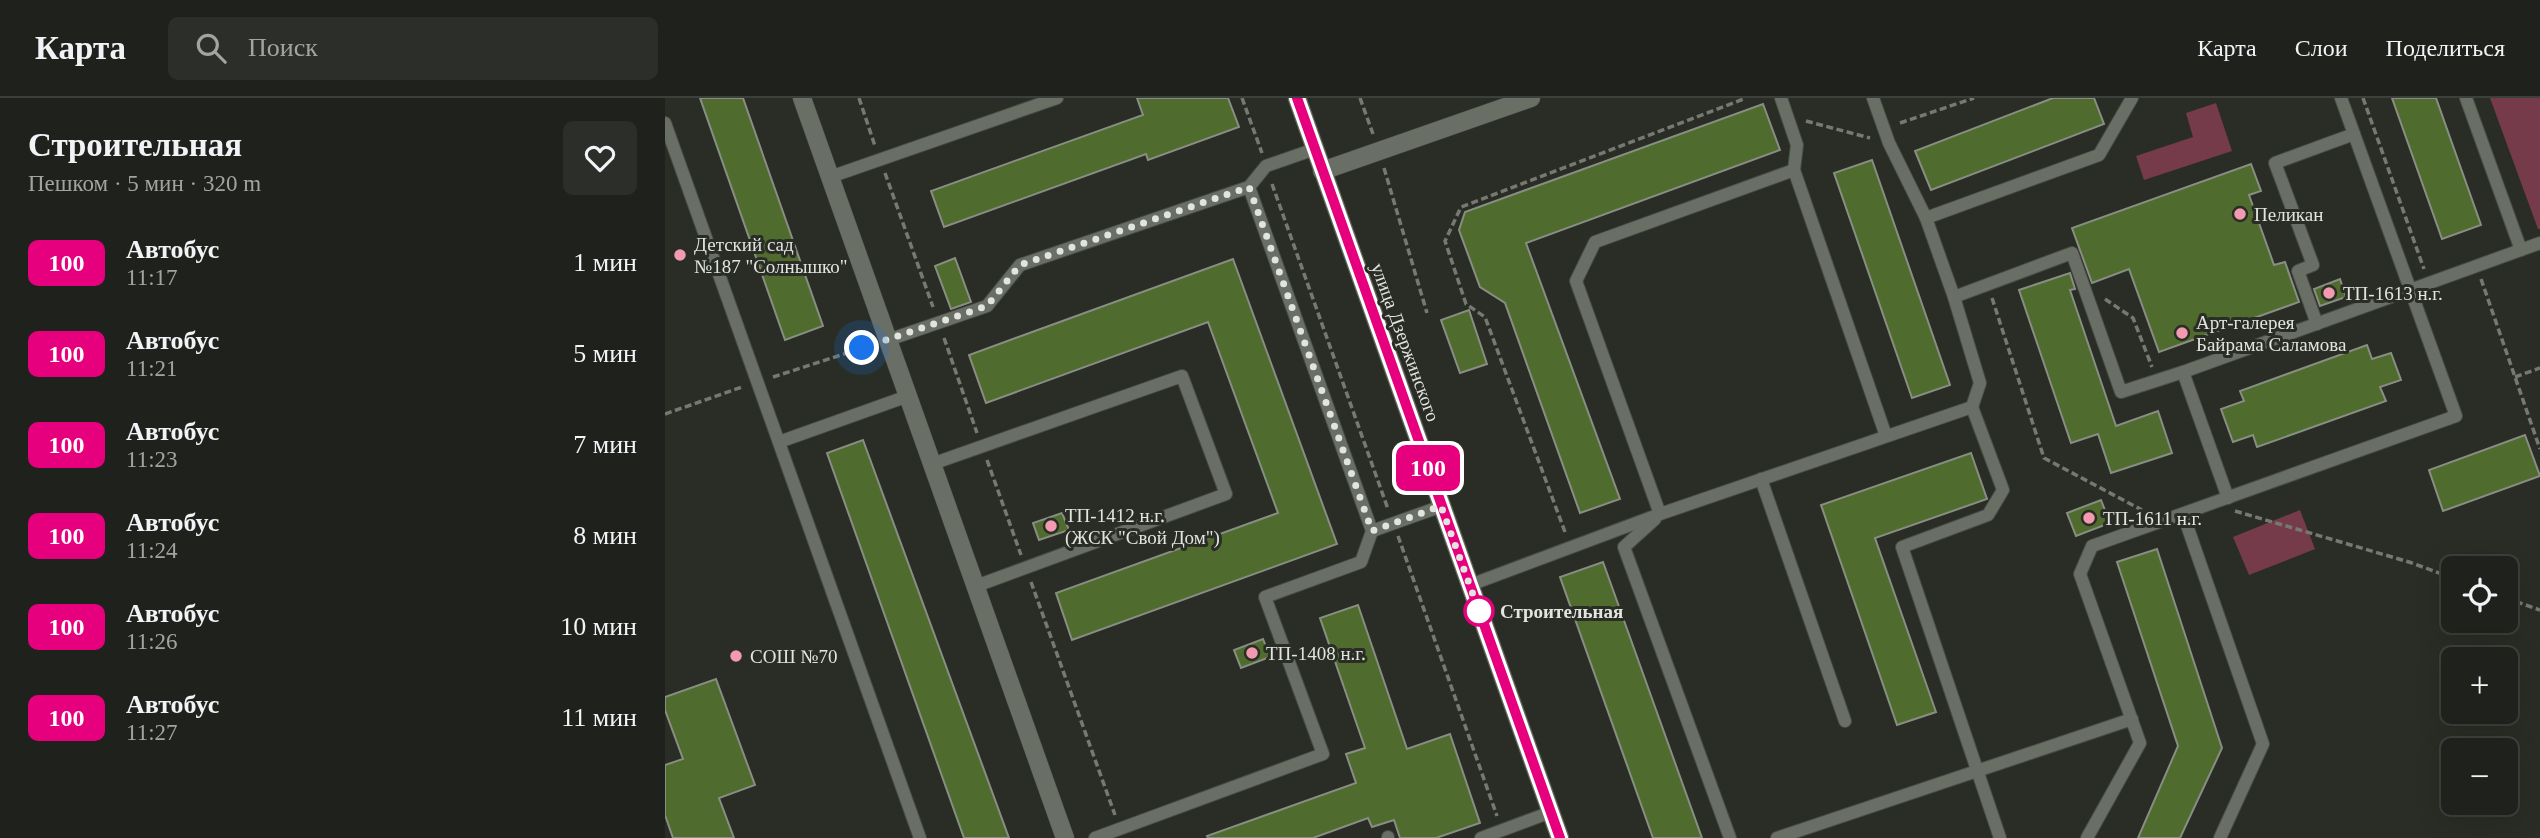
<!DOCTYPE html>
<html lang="ru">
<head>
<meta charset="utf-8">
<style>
  :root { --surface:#1f221c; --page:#2c2f29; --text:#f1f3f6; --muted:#a1a4a3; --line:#3c3f3b }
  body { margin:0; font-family:Georgia,serif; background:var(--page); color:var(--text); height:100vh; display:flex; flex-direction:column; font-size:26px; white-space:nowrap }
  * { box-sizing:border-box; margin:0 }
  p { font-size:23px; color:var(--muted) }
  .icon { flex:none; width:38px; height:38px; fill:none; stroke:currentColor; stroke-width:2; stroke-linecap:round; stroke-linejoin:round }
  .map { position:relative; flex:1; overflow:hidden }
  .details { display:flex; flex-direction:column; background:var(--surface); width:665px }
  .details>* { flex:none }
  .badge { padding:0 14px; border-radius:10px; font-size:24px; line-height:46px }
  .controls { position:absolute; left:1776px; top:458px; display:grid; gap:14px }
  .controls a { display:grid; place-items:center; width:77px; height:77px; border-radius:10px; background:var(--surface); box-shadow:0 7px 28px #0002,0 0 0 2px var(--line); font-size:35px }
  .you { position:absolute; width:35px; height:35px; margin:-18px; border:5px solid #fff; border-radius:50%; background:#1a73e8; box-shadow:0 0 0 10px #1a73e833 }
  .map>.badge { position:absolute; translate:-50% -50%; box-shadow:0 0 0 4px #fff }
  .round { display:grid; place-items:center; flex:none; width:74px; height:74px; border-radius:10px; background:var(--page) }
  .overview { display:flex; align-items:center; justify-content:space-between; height:119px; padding:0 28px }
  h1 { font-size:33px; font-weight:700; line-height:52px }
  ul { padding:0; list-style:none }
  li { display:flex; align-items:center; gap:21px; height:91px; padding:0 28px }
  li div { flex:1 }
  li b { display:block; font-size:26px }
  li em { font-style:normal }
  li .badge { min-width:77px; font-weight:700; text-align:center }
  header { display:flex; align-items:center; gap:42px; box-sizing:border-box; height:98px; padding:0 35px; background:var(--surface); border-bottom:2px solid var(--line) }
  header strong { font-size:33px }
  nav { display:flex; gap:38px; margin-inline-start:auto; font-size:24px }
  .search { width:490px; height:63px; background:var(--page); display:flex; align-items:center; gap:18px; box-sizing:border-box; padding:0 24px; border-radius:10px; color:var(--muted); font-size:26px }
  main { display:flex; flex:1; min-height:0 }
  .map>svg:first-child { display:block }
  .green { fill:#753b4b }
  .building { fill:#4f6b2d; stroke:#888e84; stroke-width:2 }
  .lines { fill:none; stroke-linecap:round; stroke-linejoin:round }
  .service-casing { stroke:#484c44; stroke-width:14 }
  .minor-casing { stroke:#484c44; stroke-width:19 }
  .secondary-casing { stroke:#484c44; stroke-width:19 }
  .path { stroke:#757972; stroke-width:3.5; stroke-dasharray:7 3.5; stroke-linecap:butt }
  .service { stroke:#6a6f66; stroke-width:12 }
  .minor { stroke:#6a6f66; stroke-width:18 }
  .secondary { stroke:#6a6f66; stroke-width:18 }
  .line-casing { stroke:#fff; stroke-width:16 }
  .line { stroke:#e6007e; stroke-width:10 }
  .walk { stroke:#e1e4df; stroke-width:7; stroke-dasharray:0 12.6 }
  .poi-dot { fill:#f29aaf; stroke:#292d25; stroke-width:2.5 }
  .stop-dot { fill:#fff; stroke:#e6007e; stroke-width:3.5 }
  .labels { text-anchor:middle; stroke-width:6; stroke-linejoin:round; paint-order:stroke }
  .poi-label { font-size:19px; fill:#e1e4df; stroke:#292d25; text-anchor:start }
  .street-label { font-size:19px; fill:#e1e4df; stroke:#292d25 }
  .stop-label { font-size:19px; font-weight:bold; fill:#e1e4df; stroke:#292d25; text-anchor:start }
</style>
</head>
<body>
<header>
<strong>Карта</strong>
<div class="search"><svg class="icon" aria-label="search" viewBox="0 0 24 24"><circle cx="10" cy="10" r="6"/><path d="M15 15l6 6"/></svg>Поиск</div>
<nav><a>Карта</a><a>Слои</a><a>Поделиться</a></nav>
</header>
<main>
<section class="details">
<div class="overview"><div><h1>Строительная</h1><p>Пешком · 5 мин · 320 m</p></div><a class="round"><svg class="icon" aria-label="heart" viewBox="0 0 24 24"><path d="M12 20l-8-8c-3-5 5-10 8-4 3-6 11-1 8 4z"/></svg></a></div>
<ul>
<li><span class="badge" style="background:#e6007e;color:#fff">100</span><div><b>Автобус</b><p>11:17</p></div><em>1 мин</em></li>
<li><span class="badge" style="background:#e6007e;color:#fff">100</span><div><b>Автобус</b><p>11:21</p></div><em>5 мин</em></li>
<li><span class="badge" style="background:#e6007e;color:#fff">100</span><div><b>Автобус</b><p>11:23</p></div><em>7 мин</em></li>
<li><span class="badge" style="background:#e6007e;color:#fff">100</span><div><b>Автобус</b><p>11:24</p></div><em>8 мин</em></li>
<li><span class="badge" style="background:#e6007e;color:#fff">100</span><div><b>Автобус</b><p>11:26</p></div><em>10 мин</em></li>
<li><span class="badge" style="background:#e6007e;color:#fff">100</span><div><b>Автобус</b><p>11:27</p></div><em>11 мин</em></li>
</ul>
</section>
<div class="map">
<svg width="1875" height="740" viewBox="0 0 1875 740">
  <rect width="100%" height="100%" fill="#292d25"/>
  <g class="green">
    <path d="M 1825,0 L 1875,0 L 1875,131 L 1873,131 Z"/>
    <path d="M 1551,5 L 1567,53 L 1479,82 L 1471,58 L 1528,39 L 1521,15 Z"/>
    <path d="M 1635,412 L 1650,451 L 1584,477 L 1568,439 Z"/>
  </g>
  <g class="building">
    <path d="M 35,0 L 78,0 L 158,228 L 120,242 Z"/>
    <path d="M 472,0 L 563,0 L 574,29 L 483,62 L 481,56 L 279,129 L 266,93 L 478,17 Z"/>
    <path d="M 1388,0 L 1429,0 L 1439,26 L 1266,92 L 1250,53 Z"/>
    <path d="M 1727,0 L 1771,0 L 1816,127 L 1777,141 Z"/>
    <path d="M 1098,6 L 1115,52 L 861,145 L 955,401 L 915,415 L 840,205 L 815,189 L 794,132 L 800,114 Z"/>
    <path d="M 1207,62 L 1285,287 L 1247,300 L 1169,75 Z"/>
    <path d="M 1586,66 L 1596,93 L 1584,97 L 1609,167 L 1620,164 L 1634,204 L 1494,254 L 1464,171 L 1427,185 L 1407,130 Z"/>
    <path d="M 290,160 L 306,204 L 286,211 L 270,168 Z"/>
    <path d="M 568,161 L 672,446 L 407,542 L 391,495 L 613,415 L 543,224 L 321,305 L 304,257 Z"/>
    <path d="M 1405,175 L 1410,191 L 1405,192 L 1451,328 L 1493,313 L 1507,355 L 1446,375 L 1433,336 L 1406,345 L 1354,192 Z"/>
    <path d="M 1675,181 L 1681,199 L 1655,208 L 1649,191 Z"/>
    <path d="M 804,212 L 822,266 L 795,275 L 776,222 Z"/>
    <path d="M 1702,247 L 1707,261 L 1726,255 L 1736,282 L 1715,289 L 1721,303 L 1592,349 L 1588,337 L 1568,344 L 1556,311 L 1579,303 L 1575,293 Z"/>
    <path d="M 1860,337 L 1875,378 L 1778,413 L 1764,372 Z"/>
    <path d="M 198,342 L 344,740 L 299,740 L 162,355 Z"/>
    <path d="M 1306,355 L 1322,401 L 1210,440 L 1271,614 L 1232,627 L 1156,407 Z"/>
    <path d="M 1436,402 L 1445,425 L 1411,438 L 1402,415 Z"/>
    <path d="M 397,415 L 404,432 L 374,442 L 368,425 Z"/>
    <path d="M 1492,451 L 1557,650 L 1515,740 L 1473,740 L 1513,648 L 1452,464 Z"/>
    <path d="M 938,464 L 1037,740 L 988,740 L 895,479 Z"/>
    <path d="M 693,507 L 742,651 L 785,636 L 815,725 L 771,740 L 735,740 L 729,722 L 707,729 L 703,720 L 648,740 L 543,740 L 542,738 L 691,685 L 681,656 L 700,650 L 655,520 Z"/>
    <path d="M 598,541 L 605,559 L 576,570 L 569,552 Z"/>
    <path d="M 51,581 L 90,687 L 54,700 L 69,740 L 8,740 L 0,717 L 0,667 L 18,661 L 0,612 L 0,599 Z"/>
  </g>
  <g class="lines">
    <g class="service-casing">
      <g id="service">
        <path d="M 1116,0 L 1132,47 L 1129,72 L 1221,338"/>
        <path d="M 1801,0 L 1856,152"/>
        <path d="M 0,25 L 255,740"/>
        <path d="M 165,79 L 392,0"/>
        <path d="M 1261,120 L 1434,57 L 1467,0"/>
        <path d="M 1289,199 L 1407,155 L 1456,294 L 1518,274 L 1875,145"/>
        <path d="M 1652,226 L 1633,173 L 1648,167 L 1610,65 L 1689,36"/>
        <path d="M 223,242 L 322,208 L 355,167 L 584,89 L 601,68 L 650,51"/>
        <path d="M 1518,274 L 1563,400"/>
        <path d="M 1307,309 L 1338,392 L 1323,417 L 1237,449 L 1335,740"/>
        <path d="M 114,344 L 243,298"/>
        <path d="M 267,366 L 517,278 L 561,396 L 311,488"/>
        <path d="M 1096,381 L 1180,623"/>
        <path d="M 995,416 L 911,183 L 930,144 L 1129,72"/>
        <path d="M 1518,416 L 1598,646 L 1555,740"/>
        <path d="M 990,421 L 959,449 L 1065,740"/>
        <path d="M 707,433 L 777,408"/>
        <path d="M 805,487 L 995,416 L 1307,309 L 1315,285 L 1289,199 L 1261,120 L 1224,45 L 1208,0"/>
        <path d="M 723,739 L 723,740"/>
        <path d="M 430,740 L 658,656 L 600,499 L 696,464 L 707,433 L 584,89"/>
        <path d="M 816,740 L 886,714"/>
        <path d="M 1112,740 L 1467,621"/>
        <path d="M 1422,740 L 1475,645 L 1415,476 L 1427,448 L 1791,318 L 1676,0"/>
      </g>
    </g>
    <g class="minor-casing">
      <g id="minor">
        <path d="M 137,0 L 400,740"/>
        <path d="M 657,73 L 866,0"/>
      </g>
    </g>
    <g class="secondary-casing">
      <path id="secondary" d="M 632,0 L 895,740"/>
    </g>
    <g class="path">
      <path d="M 194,0 L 210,48"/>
      <path d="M 577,0 L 597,55"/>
      <path d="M 695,0 L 708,36"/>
      <path d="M 1698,0 L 1759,171"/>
      <path d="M 1141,23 L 1205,40"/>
      <path d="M 1235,25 L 1309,0"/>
      <path d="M 719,70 L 762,215"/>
      <path d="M 220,75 L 268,209"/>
      <path d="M 607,86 L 723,411"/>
      <path d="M 1816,181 L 1875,351"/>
      <path d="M 1327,200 L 1379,360 L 1477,412"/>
      <path d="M 1440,201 L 1468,220 L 1487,269"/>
      <path d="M 279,240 L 312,335"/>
      <path d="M 108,279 L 207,247"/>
      <path d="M 1850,279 L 1875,270"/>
      <path d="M 0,316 L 77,289"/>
      <path d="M 322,362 L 356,457"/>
      <path d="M 1570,413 L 1744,464 L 1788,480"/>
      <path d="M 900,434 L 820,219 L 801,206 L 780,143 L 796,109 L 1081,0"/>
      <path d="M 733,438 L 832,718"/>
      <path d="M 366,484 L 450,717"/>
      <path d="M 1841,500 L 1875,512"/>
    </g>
    <use href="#service" class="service"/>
    <use href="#minor" class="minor"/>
    <use href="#secondary" class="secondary"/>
  </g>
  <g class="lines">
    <g class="line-casing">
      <path id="line" d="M 632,0 L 895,740"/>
    </g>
    <use href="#line" class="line"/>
    <path class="walk" d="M 197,250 L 322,208 L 355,167 L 584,89 L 707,433 L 776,408 L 814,513"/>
  </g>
  <g class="poi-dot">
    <circle cx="1575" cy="116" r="7"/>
    <circle cx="15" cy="157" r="7"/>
    <circle cx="1664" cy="195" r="7"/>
    <circle cx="1517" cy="235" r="7"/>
    <circle cx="1424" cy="420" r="7"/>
    <circle cx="386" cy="428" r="7"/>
    <circle cx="587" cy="555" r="7"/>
    <circle cx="71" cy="558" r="7"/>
  </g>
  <circle class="stop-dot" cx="814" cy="513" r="14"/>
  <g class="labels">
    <g class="poi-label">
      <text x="1589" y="123">Пеликан</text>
      <text x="29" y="153">Детский сад<tspan x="29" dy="22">№187 "Солнышко"</tspan></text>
      <text x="1678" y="202">ТП-1613 н.г.</text>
      <text x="1531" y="231">Арт-галерея<tspan x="1531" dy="22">Байрама Саламова</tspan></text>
      <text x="400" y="424">ТП-1412 н.г.<tspan x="400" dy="22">(ЖСК "Свой Дом")</tspan></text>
      <text x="1438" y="427">ТП-1611 н.г.</text>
      <text x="601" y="562">ТП-1408 н.г.</text>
      <text x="85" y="565">СОШ №70</text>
    </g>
    <g class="street-label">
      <text transform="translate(741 244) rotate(70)" y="7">улица Дзержинского</text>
    </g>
    <g class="stop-label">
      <text x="835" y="520">Строительная</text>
    </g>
  </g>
</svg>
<div class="controls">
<a><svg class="icon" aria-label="locate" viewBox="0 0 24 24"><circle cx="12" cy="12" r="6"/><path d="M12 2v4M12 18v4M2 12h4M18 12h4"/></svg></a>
<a>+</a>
<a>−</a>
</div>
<div class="you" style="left:197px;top:250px"></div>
<b class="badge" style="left:763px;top:370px;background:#e6007e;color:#fff">100</b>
</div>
</main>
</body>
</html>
